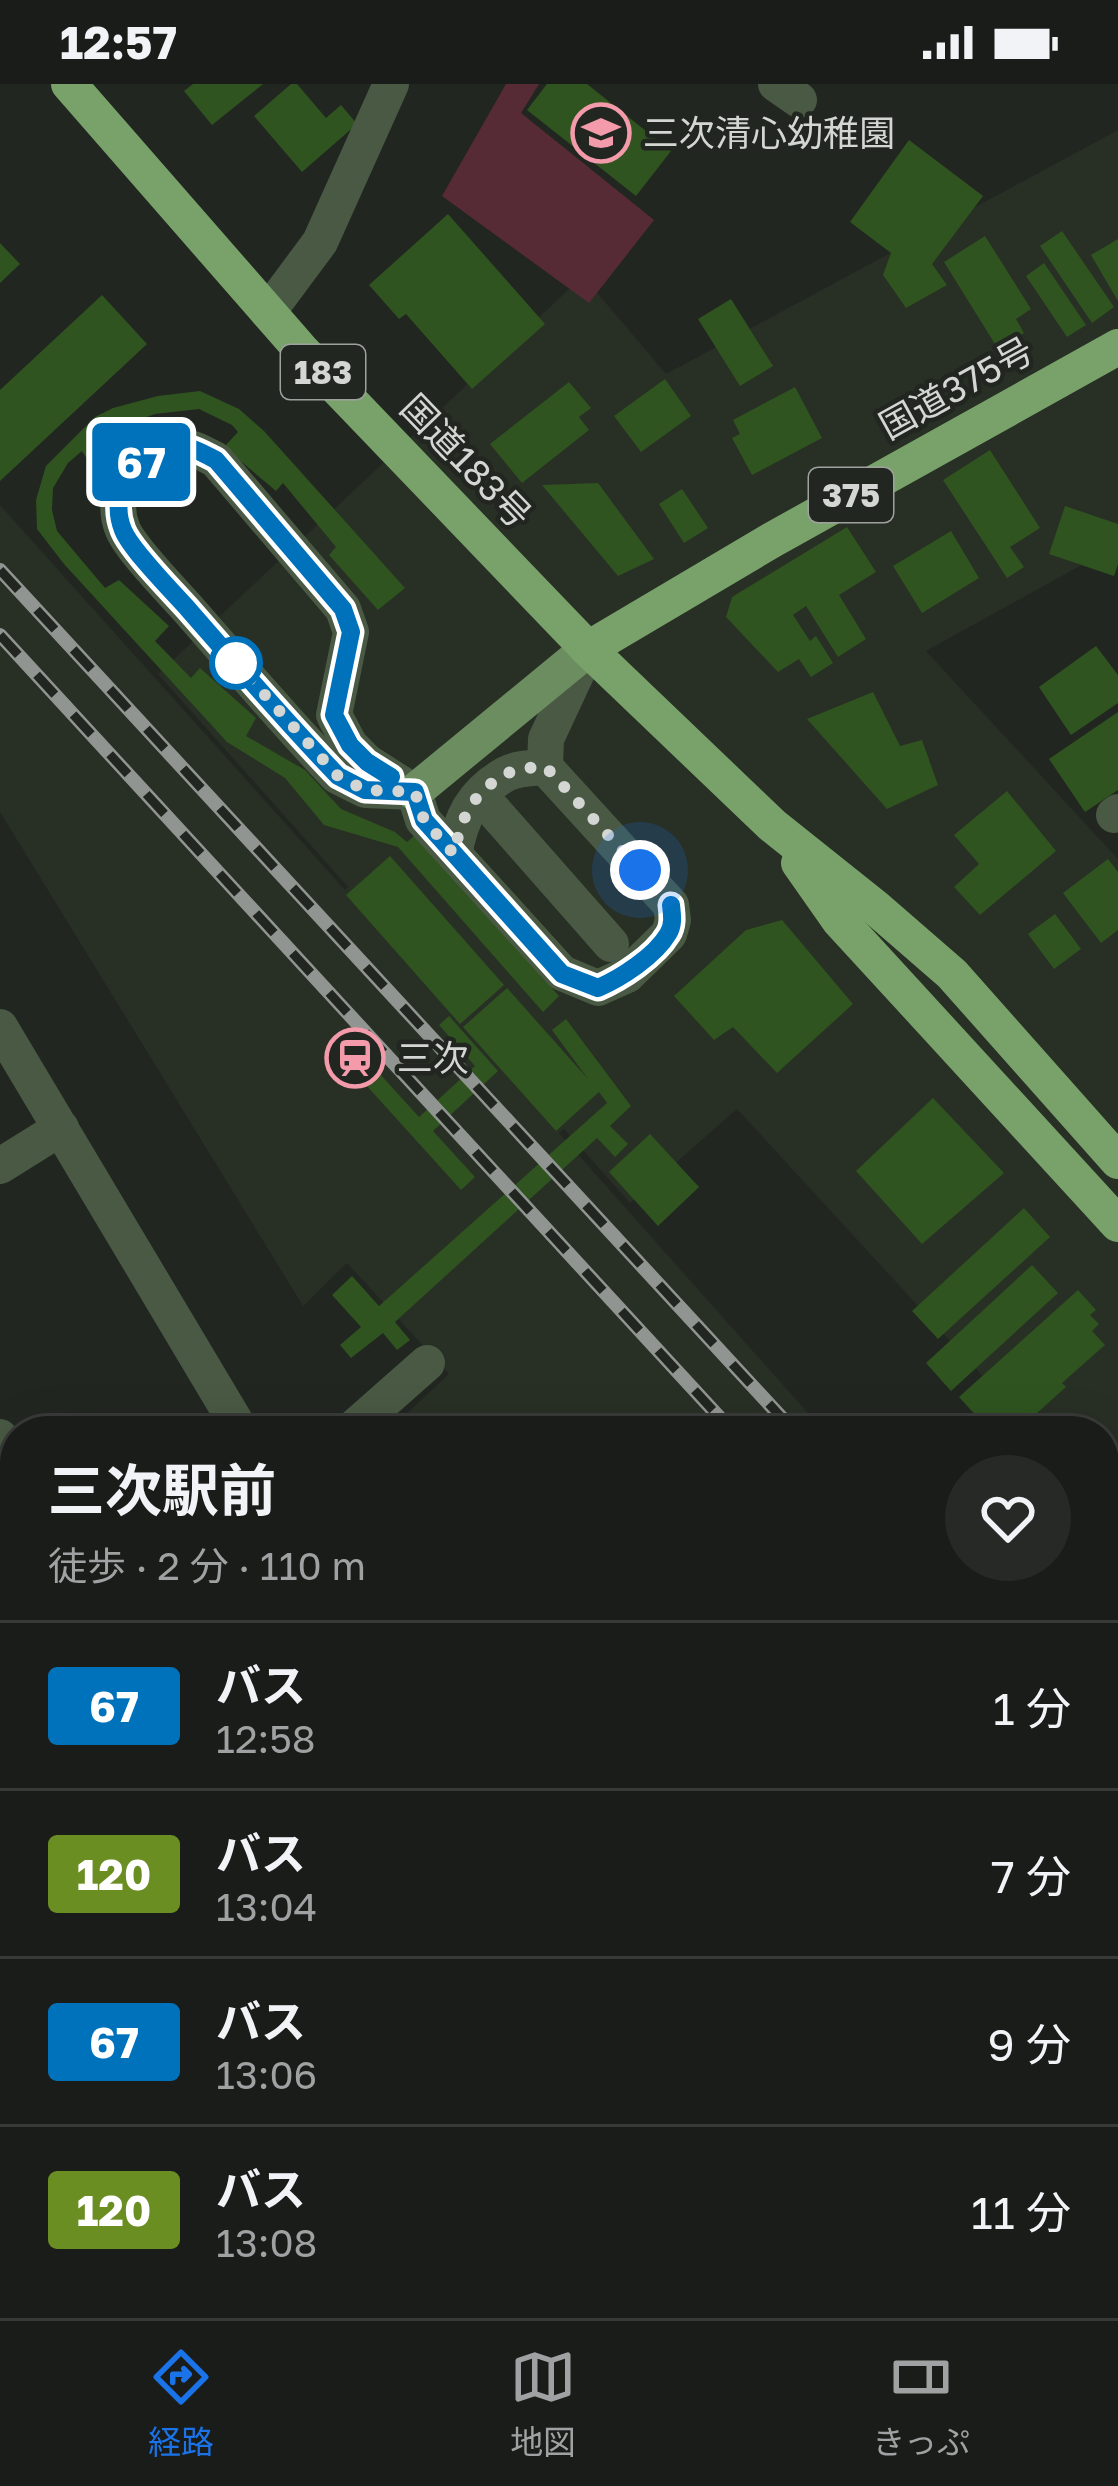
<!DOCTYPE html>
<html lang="ja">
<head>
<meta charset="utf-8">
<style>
  :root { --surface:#1a1c19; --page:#272926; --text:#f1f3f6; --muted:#9fa1a2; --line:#383a38; --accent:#1a73e8 }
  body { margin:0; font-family:"Golos Text","Noto Sans JP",sans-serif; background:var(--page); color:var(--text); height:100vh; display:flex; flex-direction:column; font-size:45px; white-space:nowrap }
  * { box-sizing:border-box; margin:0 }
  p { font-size:39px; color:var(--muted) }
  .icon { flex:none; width:66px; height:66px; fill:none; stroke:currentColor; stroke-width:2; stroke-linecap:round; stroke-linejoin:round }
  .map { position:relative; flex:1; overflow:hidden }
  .drawer { position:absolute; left:0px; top:1332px; width:1119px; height:903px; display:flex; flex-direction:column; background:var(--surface); border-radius:48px 48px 0 0; box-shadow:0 12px 48px #0002,0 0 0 3px var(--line) }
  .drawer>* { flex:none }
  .badge { padding:0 24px; border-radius:9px; font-size:42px; line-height:78px }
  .you { position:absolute; width:60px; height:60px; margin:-30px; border:9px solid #fff; border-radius:50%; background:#1a73e8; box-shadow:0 0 0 18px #1a73e833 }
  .map>.badge { position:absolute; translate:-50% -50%; box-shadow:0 0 0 6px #fff }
  .round { display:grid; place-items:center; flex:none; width:126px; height:126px; border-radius:63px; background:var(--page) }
  .headline { display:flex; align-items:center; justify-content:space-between; height:204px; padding:0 48px }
  h1 { font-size:57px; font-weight:700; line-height:90px }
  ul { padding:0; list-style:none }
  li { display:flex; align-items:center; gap:36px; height:168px; padding:0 48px; border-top:3px solid var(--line) }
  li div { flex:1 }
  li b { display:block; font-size:45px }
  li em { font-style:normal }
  li .badge { min-width:132px; font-weight:700; text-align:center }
  .status { display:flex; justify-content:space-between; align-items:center; height:84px; padding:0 60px; background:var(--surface); direction:ltr }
  .status svg { height:33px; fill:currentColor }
  .tab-bar { display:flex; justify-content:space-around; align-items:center; height:168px; border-top:3px solid var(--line); background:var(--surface); font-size:33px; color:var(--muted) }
  .tab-bar a { display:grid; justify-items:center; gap:6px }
  .tab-bar .current { color:var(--accent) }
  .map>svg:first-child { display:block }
  .built { fill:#282f25 }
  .green { fill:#572b35 }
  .forest { fill:#733342 }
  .building { fill:#2f541f }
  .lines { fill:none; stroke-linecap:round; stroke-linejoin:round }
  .minor { stroke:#495943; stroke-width:36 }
  .major { stroke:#6b8d5f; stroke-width:36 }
  .highway { stroke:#78a26a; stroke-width:36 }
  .rail-casing { stroke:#919591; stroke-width:14 }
  .rail { stroke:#222621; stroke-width:9; stroke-dasharray:27; stroke-linecap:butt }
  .line-casing { stroke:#fff; stroke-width:27 }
  .line { stroke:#0072bc; stroke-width:18 }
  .walk { stroke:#d3d6d3; stroke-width:12; stroke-dasharray:0 21.6 }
  .stop-dot { fill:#fff; stroke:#0072bc; stroke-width:6 }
  .labels { text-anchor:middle; stroke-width:9; stroke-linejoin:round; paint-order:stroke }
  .shield { fill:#222621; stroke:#9ea19e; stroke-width:3 }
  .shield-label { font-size:33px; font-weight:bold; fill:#d3d6d3 }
  .poi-label { font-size:36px; fill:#d3d6d3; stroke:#222621; text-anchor:start }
  .street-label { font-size:36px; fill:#d3d6d3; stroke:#222621 }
</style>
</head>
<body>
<div class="status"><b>12:57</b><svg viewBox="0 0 49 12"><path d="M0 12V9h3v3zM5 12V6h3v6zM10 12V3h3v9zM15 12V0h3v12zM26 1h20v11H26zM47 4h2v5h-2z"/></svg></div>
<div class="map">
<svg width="1118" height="2234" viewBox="0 0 1118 2234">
  <rect width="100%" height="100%" fill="#222621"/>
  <g class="built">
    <path d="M 1118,46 L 1118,461 L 926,567 L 1118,775 L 1118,1439 L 1104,1424 L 1104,1347 L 1033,1347 L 737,1025 L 630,1119 L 564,1045 L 559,1049 L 824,1347 L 388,1347 L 449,1290 L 347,1179 L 303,1222 L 0,728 L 0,421 L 345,806 L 348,803 L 158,590 L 583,192 L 666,290 Z"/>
    <path d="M 1104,1662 L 1118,1678 L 1118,2234 L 993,2234 L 989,2220 L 1104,2220 Z"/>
  </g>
  <path class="green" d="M 506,0 L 539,0 L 521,29 L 654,136 L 589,219 L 442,112 Z"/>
  <path class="forest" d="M 15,1875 L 15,2220 L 466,2220 L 472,2234 L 0,2234 L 0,1876 Z"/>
  <g class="building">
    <path d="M 193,0 L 263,0 L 212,41 L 184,7 Z"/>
    <path d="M 291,0 L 297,0 L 326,34 L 341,21 L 357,40 L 302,88 L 254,32 Z"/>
    <path d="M 547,0 L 587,0 L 671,67 L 636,112 L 527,26 Z"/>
    <path d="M 909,56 L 983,112 L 932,180 L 947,201 L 906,224 L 883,191 L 891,169 L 850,138 Z"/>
    <path d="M 448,130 L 545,240 L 472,305 L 406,230 L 399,235 L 369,201 Z"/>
    <path d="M 1062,147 L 1114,223 L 1092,239 L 1040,162 Z"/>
    <path d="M 985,152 L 1031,225 L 1016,235 L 1024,249 L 998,265 L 944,178 Z"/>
    <path d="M 1118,155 L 1118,217 L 1091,171 Z"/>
    <path d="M 0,159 L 20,180 L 0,199 Z"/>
    <path d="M 1044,179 L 1086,241 L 1067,253 L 1026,192 Z"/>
    <path d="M 102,211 L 147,260 L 0,397 L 0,306 Z"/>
    <path d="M 731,215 L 773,282 L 740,302 L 698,235 Z"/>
    <path d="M 665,295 L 691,332 L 641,368 L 614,332 Z"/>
    <path d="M 569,298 L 591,324 L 579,333 L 589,346 L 522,399 L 490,360 Z"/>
    <path d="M 795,303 L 822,354 L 752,391 L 732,354 L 740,350 L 733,336 Z"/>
    <path d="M 200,307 L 239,325 L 264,347 L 405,504 L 378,526 L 329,471 L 336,463 L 283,399 L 276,407 L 224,363 L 238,348 L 232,341 L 199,325 L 155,330 L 120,342 L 91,381 L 82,367 L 68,379 L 53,404 L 52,426 L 57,447 L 105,504 L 119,496 L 169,542 L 155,557 L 191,594 L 200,584 L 256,634 L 246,652 L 305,686 L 341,725 L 395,748 L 407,758 L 414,752 L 559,912 L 543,928 L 398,763 L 324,741 L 285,694 L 227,658 L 64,480 L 37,445 L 36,416 L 46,382 L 95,333 L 113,324 L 158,312 Z"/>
    <path d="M 990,366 L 1040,444 L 1010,463 L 1024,483 L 1007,494 L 943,396 Z"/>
    <path d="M 598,399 L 654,475 L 618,492 L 542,401 Z"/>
    <path d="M 682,405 L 708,444 L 684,459 L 659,420 Z"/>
    <path d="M 1065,422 L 1118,440 L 1118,480 L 1114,492 L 1049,470 Z"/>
    <path d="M 847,443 L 876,488 L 839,511 L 866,555 L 838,573 L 806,522 L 793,531 L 810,557 L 816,552 L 833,579 L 811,593 L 799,575 L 778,588 L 726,533 L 732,513 Z"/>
    <path d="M 951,447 L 979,494 L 922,529 L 893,482 Z"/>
    <path d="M 1096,562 L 1118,591 L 1118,619 L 1071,651 L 1039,603 Z"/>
    <path d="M 873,608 L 900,662 L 922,656 L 938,701 L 887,725 L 807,635 Z"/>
    <path d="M 1118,628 L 1118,706 L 1085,728 L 1049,675 Z"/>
    <path d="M 1007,707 L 1056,767 L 980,831 L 954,803 L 979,780 L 954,751 Z"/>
    <path d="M 390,772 L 504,901 L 460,940 L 346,811 Z"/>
    <path d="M 1108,775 L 1118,788 L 1118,846 L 1101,859 L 1063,809 Z"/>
    <path d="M 1055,830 L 1081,865 L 1054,885 L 1028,850 Z"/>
    <path d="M 782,836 L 853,920 L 777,989 L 733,943 L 714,956 L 674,912 L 746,846 Z"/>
    <path d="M 507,904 L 588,995 L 552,946 L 566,935 L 631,1022 L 610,1042 L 628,1060 L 615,1073 L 597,1054 L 395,1238 L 410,1256 L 397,1266 L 383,1249 L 351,1274 L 340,1261 L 361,1243 L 332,1211 L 352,1192 L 379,1222 L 607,1019 L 599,1008 L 556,1047 L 463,943 Z"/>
    <path d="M 449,932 L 498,987 L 433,1047 L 475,1093 L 461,1106 L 366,1001 L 379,989 L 419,1033 L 475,982 L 439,941 Z"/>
    <path d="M 933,1014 L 1004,1089 L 922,1160 L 856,1087 Z"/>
    <path d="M 650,1050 L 699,1103 L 658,1142 L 609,1088 Z"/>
    <path d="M 1024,1124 L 1050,1153 L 938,1255 L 912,1227 Z"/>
    <path d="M 1032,1181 L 1058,1209 L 951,1307 L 926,1279 Z"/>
    <path d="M 1078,1206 L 1096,1226 L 1090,1231 L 1099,1240 L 1092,1247 L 1105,1261 L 1062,1299 L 1066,1303 L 1017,1347 L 990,1347 L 959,1313 Z"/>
    <path d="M 667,2220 L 765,2220 L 772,2234 L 674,2234 Z"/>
  </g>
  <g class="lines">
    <g class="minor">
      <path d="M 776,0 L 799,16"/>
      <path d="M 268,228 L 320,158 L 391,0"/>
      <path d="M 414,708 L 365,706 L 337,692 C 286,638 237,581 188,525 C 172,507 131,465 123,446 C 107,409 134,369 173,362 C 187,360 203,369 216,376 L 343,525 L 351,548 L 334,631 L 350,661 L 367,678 L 414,708 L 423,736 L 562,889 L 598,904 L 627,891 L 669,850 L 673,836 L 671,821 L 545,683 L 546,655 L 588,565"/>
      <path d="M 494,727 L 611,860"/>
      <path d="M 1114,731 L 1118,728"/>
      <path d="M 454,770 C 461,734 472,709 506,690 C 517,684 533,684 545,683"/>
      <path d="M 0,943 L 241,1347"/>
      <path d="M 0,1082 L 61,1044"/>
      <path d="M 350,1347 L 427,1279"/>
      <path d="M 0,1353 L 15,1380"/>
      <path d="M 464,2220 L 467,2234"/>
      <path d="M 816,2234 L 818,2220"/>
    </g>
    <path class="major" d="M 414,708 L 588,565"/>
    <g class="highway">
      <path d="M 69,0 L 303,268 L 588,565 L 772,741 L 876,824 L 952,890 L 1118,1077"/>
      <path d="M 588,565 L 772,456 L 1118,263"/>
      <path d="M 799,779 L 839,836 L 1118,1140"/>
    </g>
    <g class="rail-casing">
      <g id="rail">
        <path d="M 0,486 L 794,1347"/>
        <path d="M 0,551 L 732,1347"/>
        <path d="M 1104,1744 L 1118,1762"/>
      </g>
    </g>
    <use href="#rail" class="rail"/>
  </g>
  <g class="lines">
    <g class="line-casing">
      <path id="line" d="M 391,693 L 367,678 L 350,661 L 334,631 L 351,548 L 343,525 L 216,376 C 203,369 187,360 173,362 C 134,369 108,409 123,446 C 131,466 172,507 188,525 C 237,581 286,638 338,692 L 365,706 L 415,708 L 424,736 L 562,890 L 598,904 C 621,894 655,872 668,850 C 674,841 672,830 671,821"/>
    </g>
    <use href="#line" class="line"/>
    <path class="walk" d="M 236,579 L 338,692 L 365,706 L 415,708 L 424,736 L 454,770 C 461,734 472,709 506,690 C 517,684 533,684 545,682 L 640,786"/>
  </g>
  <defs>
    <g id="school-ring" transform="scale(3)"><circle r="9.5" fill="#222621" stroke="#f39aab" stroke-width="1.5"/><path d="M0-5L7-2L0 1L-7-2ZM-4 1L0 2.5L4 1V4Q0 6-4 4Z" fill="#f39aab"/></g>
    <g id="station-ring" transform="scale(3)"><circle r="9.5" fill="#222621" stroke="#f39aab" stroke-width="1.5"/><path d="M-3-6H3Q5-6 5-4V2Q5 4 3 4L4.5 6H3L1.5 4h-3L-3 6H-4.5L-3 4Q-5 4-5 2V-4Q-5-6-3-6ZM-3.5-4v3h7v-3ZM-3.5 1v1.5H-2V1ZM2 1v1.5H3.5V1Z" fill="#f39aab"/></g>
  </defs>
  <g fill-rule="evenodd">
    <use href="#school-ring" x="601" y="49"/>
    <use href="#station-ring" x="355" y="974"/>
  </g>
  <circle class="stop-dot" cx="236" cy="579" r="24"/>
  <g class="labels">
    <g class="shield">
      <rect x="281" y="261" width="84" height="54" rx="9"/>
      <rect x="809" y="384" width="84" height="54" rx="9"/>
    </g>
    <g class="shield-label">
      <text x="323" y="300">183</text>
      <text x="851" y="423">375</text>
    </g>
    <g class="poi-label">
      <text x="643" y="62">三次清心幼稚園</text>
      <text x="397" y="987">三次</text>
    </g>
    <g class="street-label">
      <text transform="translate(956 304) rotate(-29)" y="13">国道375号</text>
      <text transform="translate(466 377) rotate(46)" y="13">国道183号</text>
    </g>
  </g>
</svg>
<div class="you" style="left:640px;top:786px"></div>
<b class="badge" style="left:141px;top:378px;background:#0072bc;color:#fff">67</b>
<section class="drawer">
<div class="headline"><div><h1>三次駅前</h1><p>徒歩 · 2 分 · 110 m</p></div><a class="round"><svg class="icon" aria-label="heart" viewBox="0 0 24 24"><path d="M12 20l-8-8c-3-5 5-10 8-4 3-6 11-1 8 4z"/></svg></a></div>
<ul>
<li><span class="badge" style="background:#0072bc;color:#fff">67</span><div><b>バス</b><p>12:58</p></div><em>1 分</em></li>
<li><span class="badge" style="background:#6b8e23;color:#fff">120</span><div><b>バス</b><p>13:04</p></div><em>7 分</em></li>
<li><span class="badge" style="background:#0072bc;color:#fff">67</span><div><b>バス</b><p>13:06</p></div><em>9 分</em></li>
<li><span class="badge" style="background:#6b8e23;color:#fff">120</span><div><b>バス</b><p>13:08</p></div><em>11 分</em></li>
</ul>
</section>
</div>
<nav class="tab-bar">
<a class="current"><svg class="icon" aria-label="directions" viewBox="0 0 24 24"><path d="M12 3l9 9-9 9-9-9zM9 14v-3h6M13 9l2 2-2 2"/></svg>経路</a>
<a><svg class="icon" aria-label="map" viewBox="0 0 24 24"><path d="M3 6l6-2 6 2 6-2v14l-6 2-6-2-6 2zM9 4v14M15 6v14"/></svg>地図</a>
<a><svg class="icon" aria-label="tickets" viewBox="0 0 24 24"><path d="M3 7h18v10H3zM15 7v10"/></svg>きっぷ</a>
</nav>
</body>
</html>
